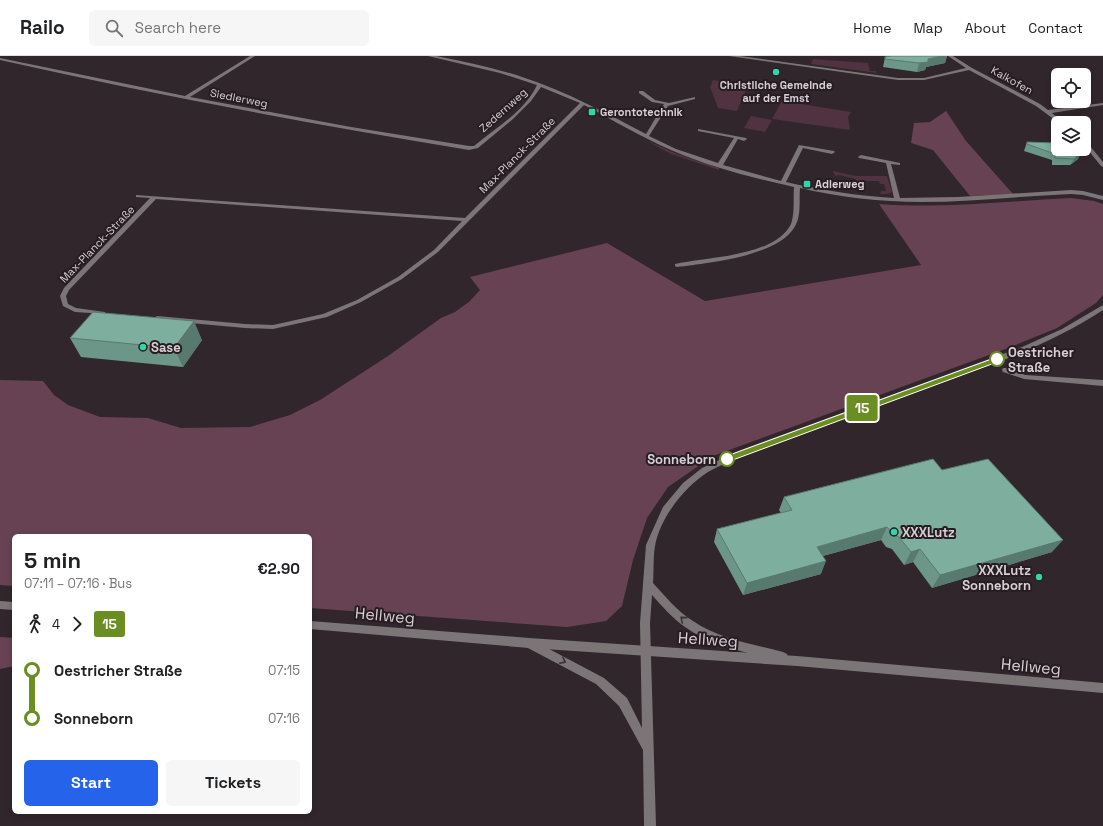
<!DOCTYPE html>
<html lang="en">
<head>
<meta charset="utf-8">
<style>
  :root { --surface:#fff; --page:#f6f6f6; --text:#202124; --muted:#757577; --line:#e0e0e0; --accent:#2563eb }
  body { margin:0; font-family:"Space Grotesk",sans-serif; background:var(--page); color:var(--text); height:100vh; display:flex; flex-direction:column; font-size:15px; white-space:nowrap }
  * { box-sizing:border-box; margin:0 }
  p { font-size:13px; color:var(--muted) }
  .icon { flex:none; width:22px; height:22px; fill:none; stroke:currentColor; stroke-width:2; stroke-linecap:round; stroke-linejoin:round }
  .map { position:relative; flex:1; overflow:hidden }
  .details { position:absolute; left:12px; top:478px; width:300px; height:280px; display:flex; flex-direction:column; background:var(--surface); border-radius:6px; box-shadow:0 2px 6px #0003 }
  .details>* { flex:none }
  .badge { padding:0 8px; border-radius:3px; font-size:14px; line-height:26px }
  .controls { position:absolute; left:1051px; top:12px; display:grid; gap:8px }
  .controls a { display:grid; place-items:center; width:40px; height:40px; border-radius:6px; background:var(--surface); box-shadow:0 2px 6px #0003; font-size:20px }
  .map>.badge { position:absolute; translate:-50% -50%; box-shadow:0 0 0 2px #fff }
  .legs { display:flex; align-items:center; gap:6px; height:44px; padding:0 12px; font-size:13px }
  .legs p { margin-inline-start:auto }
  .overview { display:flex; align-items:center; justify-content:space-between; height:68px; padding:0 12px }
  h1 { font-size:22px; font-weight:600; line-height:30px }
  .cta { display:flex; gap:8px; margin-top:auto; padding:8px 12px }
  .cta a { flex:1; height:46px; border-radius:6px; background:var(--accent); color:#fff; font-size:16px; font-weight:600; line-height:46px; text-align:center }
  .cta a+a { background:var(--page); color:var(--text) }
  ul { padding:0 12px; list-style:none }
  li { display:flex; align-items:center; gap:14px; height:48px; font-size:15px }
  li i { display:grid; place-items:center; width:6px; height:100%; margin:0 5px; background:currentColor }
  li i::after { content:''; width:10px; height:10px; margin:-5px; border:3px solid; border-radius:50%; background:var(--surface) }
  li p { margin-inline-start:auto }
  li:first-child i { background:linear-gradient(#0000 50%,currentColor 0) }
  li:last-child i { background:linear-gradient(currentColor 50%,#0000 0) }
  header { display:flex; align-items:center; gap:24px; box-sizing:border-box; height:56px; padding:0 20px; background:var(--surface); border-bottom:1px solid var(--line) }
  header strong { font-size:19px }
  nav { display:flex; gap:22px; margin-inline-start:auto; font-size:14px }
  .search { width:280px; height:36px; background:var(--page); display:flex; align-items:center; gap:10px; box-sizing:border-box; padding:0 14px; border-radius:6px; color:var(--muted); font-size:15px }
  .map>svg:first-child { display:block }
  .green { fill:#503240 }
  .forest { fill:#674253 }
  .lines { fill:none; stroke-linecap:round; stroke-linejoin:round }
  .minor { fill:#7b7577; fill-rule:evenodd }
  .tertiary { fill:#7b7577; fill-rule:evenodd }
  .wall { fill:#6c9687 }
  .shaded-wall { fill:#587a6e }
  .building { fill:#7eae9d; stroke:#587a6e }
  .oneway { stroke:#3c3236 }
  .line-1 { fill:#6b8e23; stroke:#fff }
  .poi-dot { fill:#32d4a9; stroke:#271c21; stroke-width:1.5 }
  .stop-1-dot { fill:#fff; stroke:#6b8e23; stroke-width:2 }
  .labels { text-anchor:middle; stroke-width:4; stroke-linejoin:round; paint-order:stroke }
  .far-street-label { font-size:11px; fill:#d7cfd2; stroke:#271c21 }
  .far-poi-label { font-size:11px; font-weight:bold; fill:#d7cfd2; stroke:#271c21; text-anchor:start }
  .poi-label { font-size:13px; font-weight:bold; fill:#d7cfd2; stroke:#271c21; text-anchor:start }
  .stop-label { font-size:13px; font-weight:bold; fill:#d7cfd2; stroke:#271c21; text-anchor:start }
  .near-street-label { font-size:16px; fill:#d7cfd2; stroke:#271c21 }
</style>
</head>
<body>
<header>
<strong>Railo</strong>
<div class="search"><svg class="icon" aria-label="search" viewBox="0 0 24 24"><circle cx="10" cy="10" r="6"/><path d="M15 15l6 6"/></svg>Search here</div>
<nav><a>Home</a><a>Map</a><a>About</a><a>Contact</a></nav>
</header>
<div class="map">
<svg width="1103" height="770" viewBox="0 0 1103 770">
  <rect width="100%" height="100%" fill="#31262b"/>
  <g class="green">
    <path d="M 813,3 L 868,7 L 870,15 L 876,15 L 877,17 L 811,8 Z"/>
    <path d="M 713,24 L 748,29 L 737,55 L 718,52 L 710,31 Z"/>
    <path d="M 782,45 L 851,56 L 848,61 L 850,74 L 772,63 Z"/>
    <path d="M 751,60 L 772,64 L 765,76 L 744,72 Z"/>
    <path d="M 645,84 L 680,99 L 719,112 L 719,114 L 671,98 Z"/>
    <path d="M 833,115 L 856,120 L 887,120 L 892,136 L 888,138 L 880,138 L 881,135 L 886,135 L 884,128 L 880,128 L 879,125 L 856,125 L 856,123 L 839,119 L 835,120 L 835,118 L 833,116 Z"/>
  </g>
  <g class="forest">
    <path d="M 946,55 L 966,85 L 1013,138 L 970,140 L 933,94 L 911,87 L 914,67 L 930,66 Z"/>
    <path d="M 1071,142 L 1094,145 L 1103,148 L 1103,239 L 1096,247 L 1057,272 L 1008,292 L 713,400 L 668,431 L 647,462 L 633,504 L 622,550 L 606,565 L 567,571 L 310,552 L 310,480 L 14,480 L 14,530 L 0,529 L 0,324 L 43,325 L 54,339 L 68,349 L 100,361 L 148,362 L 181,372 L 250,371 L 290,359 L 320,344 L 388,300 L 441,262 L 455,256 L 469,246 L 480,234 L 470,221 L 607,187 L 705,245 L 921,209 L 879,148 C 943,153 1007,145 1071,142 Z"/>
    <path d="M 0,581 L 14,582 L 14,610 L 0,613 Z"/>
  </g>
  <g class="lines">
    <g class="minor">
      <path d="M 250,0 L 255,0 L 190,41 L 351,71 L 469,90 L 474,90 C 496,72 525,55 537,29 L 500,17 L 428,0 L 436,0 C 466,6 496,12 525,22 C 567,36 606,57 646,78 L 664,48 L 652,46 L 639,37 L 639,35 L 643,35 L 655,44 L 669,47 L 695,41 L 695,43 L 668,50 L 649,80 L 676,93 L 718,107 L 734,82 L 698,75 L 698,73 L 746,82 L 747,83 L 744,85 L 738,83 L 723,109 L 781,125 L 799,89 L 834,95 L 835,96 L 832,98 L 803,92 L 786,126 C 821,134 858,140 894,142 L 886,107 L 859,102 L 858,101 L 861,99 L 900,107 L 900,109 L 891,108 L 900,142 L 958,141 L 1071,134 L 1083,135 L 1103,140 L 1103,144 L 1083,139 L 1071,138 C 1021,140 971,146 921,146 C 881,146 839,141 800,132 C 799,143 801,156 797,166 C 785,200 708,207 677,211 L 675,210 L 675,208 C 705,201 775,201 791,168 C 795,157 793,142 794,131 C 753,122 710,111 671,94 C 641,81 613,64 584,49 L 438,196 L 402,223 L 361,246 L 327,261 L 273,273 L 245,272 L 157,264 L 154,262 L 157,260 L 245,268 L 273,269 L 323,258 L 357,244 L 398,221 L 434,194 L 462,165 L 156,143 L 69,234 L 66,240 L 68,248 L 76,252 L 105,256 L 105,258 L 75,256 L 63,250 L 60,240 L 64,232 L 150,142 L 136,141 L 136,139 L 465,162 L 580,47 L 541,31 L 531,45 L 513,63 L 478,92 L 469,94 C 312,68 156,39 0,4 L 0,2 L 185,40 Z"/>
      <path d="M 729,0 L 740,0 L 898,22 L 924,22 L 966,12 L 948,0 L 953,0 L 972,12 L 1040,48 L 1048,54 L 1103,47 L 1103,49 L 1052,57 L 1064,67 L 1059,67 L 1036,50 L 969,14 L 924,24 L 898,24 Z"/>
      <path d="M 1084,84 L 1086,85 L 1103,106 L 1103,111 L 1101,110 L 1084,89 Z"/>
      <path d="M 1103,249 L 1103,254 C 1073,274 1040,289 1006,303 L 747,398 C 734,404 720,409 708,416 C 684,431 660,462 655,490 C 653,502 654,515 653,527 C 665,540 677,555 693,565 C 719,583 753,588 783,596 L 787,598 L 788,601 L 787,604 L 783,606 C 750,597 713,591 685,571 C 672,562 662,550 652,539 L 650,567 L 656,770 L 644,770 L 643,694 L 619,650 L 596,628 L 526,591 L 525,588 L 526,585 L 530,583 L 534,585 L 604,622 L 627,642 L 642,672 L 640,567 L 646,489 L 663,451 L 683,427 L 702,412 L 741,394 L 1022,291 L 1062,273 Z"/>
      <path d="M 1003,312 L 1009,312 L 1025,319 L 1103,324 L 1103,330 L 1024,323 L 1003,316 L 1002,314 Z"/>
    </g>
    <g class="tertiary">
      <path d="M 0,545 L 14,546 L 14,554 L 0,553 Z"/>
      <path d="M 310,565 L 529,582 L 797,600 L 1103,627 L 1103,637 L 797,610 L 529,592 L 310,573 Z"/>
    </g>
  </g>
  <g class="wall">
    <path d="M 892,0 L 947,0 L 945,7 L 926,11 L 925,14 L 917,16 L 883,11 L 885,1 Z"/>
    <path d="M 1056,83 L 1078,103 L 1070,109 L 1052,109 L 1052,104 L 1024,95 L 1027,86 L 1054,87 Z"/>
    <path d="M 70,282 L 202,284 L 183,311 L 81,301 Z"/>
    <path d="M 942,414 L 1052,496 L 932,532 L 913,506 L 904,509 L 892,493 L 886,491 L 881,484 L 823,500 L 821,518 L 743,539 L 714,486 L 717,473 L 781,457 L 779,454 L 784,441 Z"/>
  </g>
  <g class="shaded-wall">
    <path d="M 942,0 L 947,0 L 945,7 L 926,11 L 925,14 L 917,16 L 919,7 L 928,3 Z"/>
    <path d="M 1081,97 L 1078,103 L 1070,109 L 1074,103 Z"/>
    <path d="M 194,265 L 202,284 L 183,311 L 174,292 Z"/>
    <path d="M 887,471 L 881,484 L 811,503 L 817,491 Z"/>
    <path d="M 1063,484 L 1052,496 L 932,532 L 940,519 Z"/>
    <path d="M 920,493 L 913,506 L 904,509 L 911,496 Z"/>
    <path d="M 826,505 L 821,518 L 743,539 L 747,527 Z"/>
  </g>
  <g class="building">
    <path d="M 892,0 L 942,0 L 928,3 L 928,6 L 919,7 L 885,3 L 885,1 Z"/>
    <path d="M 1056,83 L 1058,83 L 1058,93 L 1077,93 L 1081,97 L 1074,103 L 1055,102 L 1055,98 L 1027,88 L 1027,86 L 1056,87 Z"/>
    <path d="M 93,256 L 194,265 L 174,292 L 70,282 Z"/>
    <path d="M 933,403 L 942,414 L 988,403 L 1063,484 L 940,519 L 920,493 L 911,496 L 899,481 L 893,478 L 887,471 L 817,491 L 826,505 L 747,527 L 717,473 L 792,454 L 784,441 Z"/>
  </g>
  <defs><path id="oneway-chevron" d="M-2-3.5L2.5 0L-2 3.5" fill="none" stroke-width="1.6" stroke-linecap="round" stroke-linejoin="round"/></defs>
  <g class="oneway">
    <use href="#oneway-chevron" transform="translate(683 563) rotate(-140)"/>
    <use href="#oneway-chevron" transform="translate(563 605) rotate(27)"/>
  </g>
  <path class="line-1" d="M 997,301 L 1000,301 L 1000,305 L 730,405 L 727,406 L 723,403 L 724,401 Z"/>
  <g class="poi-dot">
    <circle cx="776" cy="16" r="4"/>
    <rect x="588" y="52" width="8" height="8" rx="2"/>
    <rect x="803" y="124" width="8" height="8" rx="2"/>
    <circle cx="143" cy="291" r="4"/>
    <circle cx="894" cy="476" r="4"/>
    <circle cx="1039" cy="521" r="4"/>
  </g>
  <g class="stop-1-dot">
    <circle cx="997" cy="303" r="7"/>
    <circle cx="727" cy="403" r="7"/>
  </g>
  <g class="labels">
    <g class="far-street-label">
      <text transform="translate(1012 24) rotate(29)" y="4">Kalkofen</text>
      <text transform="translate(239 42) rotate(11)" y="4">Siedlerweg</text>
      <text transform="translate(503 54) rotate(-42)" y="4">Zedernweg</text>
      <text transform="translate(517 99) rotate(-45)" y="4">Max-Planck-Straße</text>
      <text transform="translate(97 188) rotate(-46)" y="4">Max-Planck-Straße</text>
    </g>
    <g class="far-poi-label">
      <text x="776" y="33" text-anchor="middle">Christliche Gemeinde<tspan x="776" dy="13">auf der Emst</tspan></text>
      <text x="600" y="60">Gerontotechnik</text>
      <text x="815" y="132">Adlerweg</text>
    </g>
    <g class="poi-label">
      <text x="151" y="296">Sase</text>
      <text x="902" y="481">XXXLutz</text>
      <text x="1031" y="519" text-anchor="end">XXXLutz<tspan x="1031" dy="15">Sonneborn</tspan></text>
    </g>
    <g class="stop-label">
      <text x="1008" y="301">Oestricher<tspan x="1008" dy="15">Straße</tspan></text>
      <text x="716" y="408" text-anchor="end">Sonneborn</text>
    </g>
    <g class="near-street-label">
      <text transform="translate(385 559) rotate(5)" y="6">Hellweg</text>
      <text transform="translate(708 583) rotate(4)" y="6">Hellweg</text>
      <text transform="translate(1031 610) rotate(5)" y="6">Hellweg</text>
    </g>
  </g>
</svg>
<div class="controls">
<a><svg class="icon" aria-label="locate" viewBox="0 0 24 24"><circle cx="12" cy="12" r="6"/><path d="M12 2v4M12 18v4M2 12h4M18 12h4"/></svg></a>
<a><svg class="icon" aria-label="layers" viewBox="0 0 24 24"><path d="M12 4l9 5-9 5-9-5zM3 14l9 5 9-5"/></svg></a>
</div>
<b class="badge" style="left:862px;top:352px;background:#6b8e23;color:#fff">15</b>
<section class="details">
<div class="overview"><div><h1>5 min</h1><p>07:11 – 07:16 · Bus</p></div><b>€2.90</b></div>
<div class="legs"><svg class="icon" aria-label="walk" viewBox="0 0 24 24"><circle cx="13" cy="4" r="2"/><path d="M13 8l-2 6 4 7M11 14l-3 7M7 12l3-4h3l4 4"/></svg>4<svg class="icon" aria-label="forward" viewBox="0 0 24 24"><path d="M9 5l7 7-7 7"/></svg><b class="badge" style="background:#6b8e23;color:#fff">15</b></div>
<ul>
<li><i style="color:#6b8e23"></i><b>Oestricher Straße</b><p>07:15</p></li>
<li><i style="color:#6b8e23"></i><b>Sonneborn</b><p>07:16</p></li>
</ul>
<div class="cta"><a>Start</a><a>Tickets</a></div>
</section>
</div>
</body>
</html>
